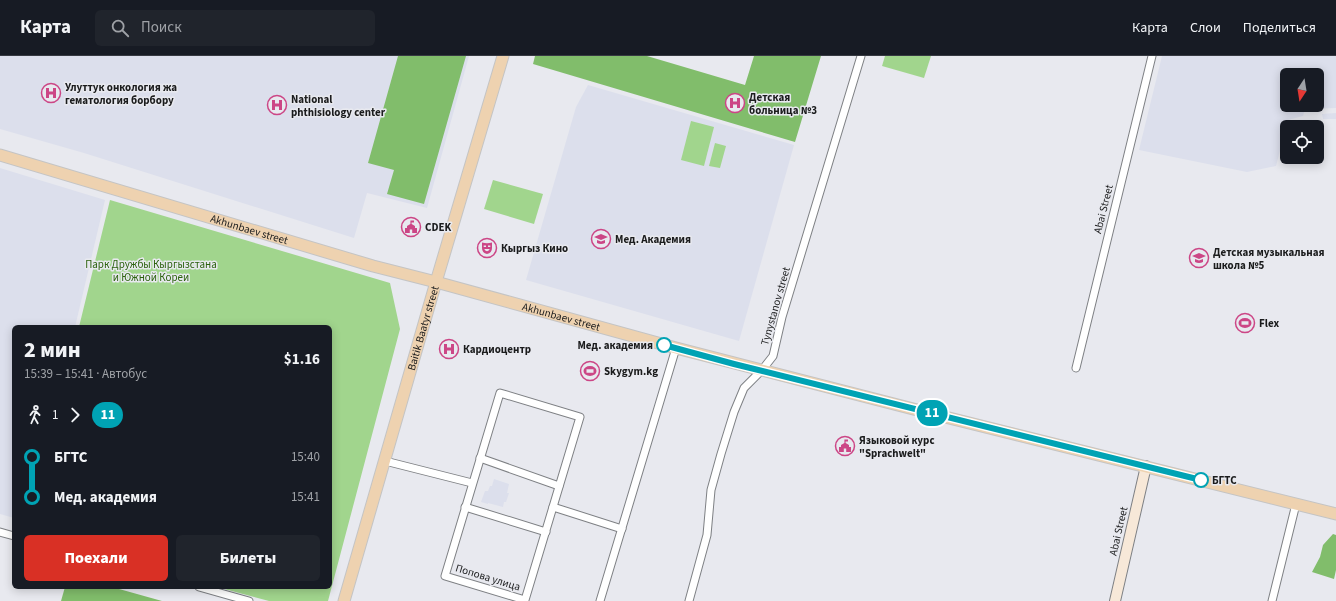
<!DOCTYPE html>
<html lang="ru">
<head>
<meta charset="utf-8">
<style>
  :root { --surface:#171b24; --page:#20242c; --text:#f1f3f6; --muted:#9ea1a6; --line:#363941; --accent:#d93025 }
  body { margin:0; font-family:"Source Sans 3",sans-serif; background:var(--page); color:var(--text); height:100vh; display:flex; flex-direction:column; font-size:15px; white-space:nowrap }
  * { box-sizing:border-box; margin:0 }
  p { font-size:13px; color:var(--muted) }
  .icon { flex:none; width:22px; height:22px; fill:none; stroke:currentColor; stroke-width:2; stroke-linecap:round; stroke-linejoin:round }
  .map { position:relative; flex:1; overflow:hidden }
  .panel { position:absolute; left:12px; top:269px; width:320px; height:264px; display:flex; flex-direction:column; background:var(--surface); border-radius:6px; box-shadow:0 2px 10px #0003 }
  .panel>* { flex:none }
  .badge { padding:0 8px; border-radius:13px; font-size:14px; line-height:26px }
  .needle { width:26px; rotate:192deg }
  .fabs { position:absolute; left:1280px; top:12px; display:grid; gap:8px }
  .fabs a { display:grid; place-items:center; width:44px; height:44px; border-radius:6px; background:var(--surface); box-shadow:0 2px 10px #0003; font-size:20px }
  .map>.badge { position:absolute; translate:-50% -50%; box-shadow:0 0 0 2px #fff }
  .legs { display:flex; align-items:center; gap:6px; height:44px; padding:0 12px; font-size:13px }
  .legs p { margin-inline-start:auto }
  .head { display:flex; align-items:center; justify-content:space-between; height:68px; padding:0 12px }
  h1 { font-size:22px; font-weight:800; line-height:30px }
  .cta { display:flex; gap:8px; margin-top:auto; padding:8px 12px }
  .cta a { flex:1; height:46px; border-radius:6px; background:var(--accent); color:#fff; font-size:16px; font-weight:800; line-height:46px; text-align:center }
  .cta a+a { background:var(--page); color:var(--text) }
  ul { padding:0 12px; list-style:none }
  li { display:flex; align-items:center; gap:14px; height:40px; font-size:15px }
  li i { display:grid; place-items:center; width:6px; height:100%; margin:0 5px; background:currentColor }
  li i::after { content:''; width:10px; height:10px; margin:-5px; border:3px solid; border-radius:50%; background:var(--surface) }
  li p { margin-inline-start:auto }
  li:first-child i { background:linear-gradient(#0000 50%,currentColor 0) }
  li:last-child i { background:linear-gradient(currentColor 50%,#0000 0) }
  header { display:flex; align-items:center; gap:24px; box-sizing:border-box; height:56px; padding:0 20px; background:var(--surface); border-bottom:1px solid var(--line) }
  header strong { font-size:19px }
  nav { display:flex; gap:22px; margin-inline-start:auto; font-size:14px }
  .search { width:280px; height:36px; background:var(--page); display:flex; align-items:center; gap:10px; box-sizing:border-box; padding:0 14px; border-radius:6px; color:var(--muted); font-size:15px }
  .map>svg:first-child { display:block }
  .built { fill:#dcdfec; fill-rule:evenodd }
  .green { fill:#a1d58d }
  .forest { fill:#81bd6b }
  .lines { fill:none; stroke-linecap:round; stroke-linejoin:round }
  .street-casing { stroke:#7e8084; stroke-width:9 }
  .secondary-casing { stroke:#7e8084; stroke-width:12 }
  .primary-casing { stroke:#c4c4c4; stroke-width:13 }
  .street { stroke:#fff; stroke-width:7 }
  .secondary { stroke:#f7e8d8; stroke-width:10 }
  .primary { stroke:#eed2b0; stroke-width:11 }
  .line-1-casing { stroke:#fff; stroke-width:9 }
  .line-1 { stroke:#00a3b4; stroke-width:6 }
  .stop-1-dot { fill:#fff; stroke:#00a3b4; stroke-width:2 }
  .labels { text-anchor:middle; stroke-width:3; stroke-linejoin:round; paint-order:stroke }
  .poi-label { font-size:11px; font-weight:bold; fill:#1b1c1d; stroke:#e8e9ef; text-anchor:start }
  .street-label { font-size:11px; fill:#1b1c1d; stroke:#e8e9ef }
  .park-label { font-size:11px; fill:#2b620d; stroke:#e8e9ef }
  .stop-label { font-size:11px; font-weight:bold; fill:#1b1c1d; stroke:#e8e9ef; text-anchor:end }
</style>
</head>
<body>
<header>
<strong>Карта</strong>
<div class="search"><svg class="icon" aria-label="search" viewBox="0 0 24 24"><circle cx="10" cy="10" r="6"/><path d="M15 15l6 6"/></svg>Поиск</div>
<nav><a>Карта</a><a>Слои</a><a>Поделиться</a></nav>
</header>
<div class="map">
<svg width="1336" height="545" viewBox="0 0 1336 545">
  <rect width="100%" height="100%" fill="#e8e9ef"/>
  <g class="built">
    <path d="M 0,0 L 469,0 L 427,152 L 367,137 L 354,182 L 84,97 L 0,73 Z"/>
    <path d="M 1162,0 L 1336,0 L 1336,52 L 1305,53 L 1303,60 L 1288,64 L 1276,110 L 1247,116 L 1139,94 ZM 1287,19 L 1317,19 L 1317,49 L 1287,49 Z"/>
    <path d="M 588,29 L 794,89 L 739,285 L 526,224 L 576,51 Z"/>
    <path d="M 1336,57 L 1336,63 L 1323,63 L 1322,58 Z"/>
    <path d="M 0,112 L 105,144 L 75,271 L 14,271 L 14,462 L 0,458 Z"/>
    <path d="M 494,423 L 509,428 L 507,437 L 509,437 L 506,446 L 504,446 L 503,451 L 488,447 L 488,448 L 481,446 L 485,435 L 488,435 L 490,430 L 492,430 Z"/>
  </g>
  <g class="green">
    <path d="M 885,0 L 931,0 L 924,22 L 882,10 Z"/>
    <path d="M 691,65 L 714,71 L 704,110 L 681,104 Z"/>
    <path d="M 715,87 L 726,90 L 720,112 L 709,110 Z"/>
    <path d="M 493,124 L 543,138 L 534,168 L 484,153 Z"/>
    <path d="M 110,144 L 390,227 L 400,273 L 328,545 L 269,545 L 217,531 L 330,531 L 330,271 L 79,271 Z"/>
  </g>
  <g class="forest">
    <path d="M 398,0 L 466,0 L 424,148 L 387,138 L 394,114 L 368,107 Z"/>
    <path d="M 535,0 L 647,0 L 745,29 L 754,0 L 821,0 L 795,86 L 533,8 Z"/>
    <path d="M 1333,478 L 1336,479 L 1336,514 L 1334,523 L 1312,516 L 1320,501 L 1323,489 Z"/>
    <path d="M 65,531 L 112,531 L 162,545 L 61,545 Z"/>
  </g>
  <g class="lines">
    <g class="street-casing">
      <g id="street">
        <path d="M 1076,312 L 1152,0"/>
        <path d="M 500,337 L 580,361 L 525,544 L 445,520 Z"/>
        <path d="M 480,402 L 559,430"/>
        <path d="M 385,405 L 472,427"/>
        <path d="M 465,451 L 546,476"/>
        <path d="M 553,451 L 622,473"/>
        <path d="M 0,476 L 14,480"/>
        <path d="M 199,531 L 249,545"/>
        <path d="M 600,545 L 676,292"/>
        <path d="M 689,545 L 707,479 L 711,434 L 721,398 L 734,356 L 744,332 L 762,314 L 773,300 L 782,261 L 861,0"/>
        <path d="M 1272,545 L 1296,448"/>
      </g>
    </g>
    <g class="secondary-casing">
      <path id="secondary" d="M 1115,545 L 1146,410"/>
    </g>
    <g class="primary-casing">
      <g id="primary">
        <path id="s1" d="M 0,99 L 373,210 L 436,226 L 676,292 L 925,356 L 1336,458"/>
        <path id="s2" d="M 344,545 L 436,226 L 503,0"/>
      </g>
    </g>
    <use href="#street" class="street"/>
    <use href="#secondary" class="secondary"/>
    <use href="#primary" class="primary"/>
  </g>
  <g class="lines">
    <g class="line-1-casing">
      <path id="line-1" d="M 664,289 L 734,308 L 1201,424"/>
    </g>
    <use href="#line-1" class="line-1"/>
  </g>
  <defs>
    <g id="hospital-ring" transform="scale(1)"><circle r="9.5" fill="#e8e9ef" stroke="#cc4686" stroke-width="1.5"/><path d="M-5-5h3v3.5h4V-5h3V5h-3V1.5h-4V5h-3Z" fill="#cc4686"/></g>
    <g id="civic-ring" transform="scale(1)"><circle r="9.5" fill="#e8e9ef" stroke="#cc4686" stroke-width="1.5"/><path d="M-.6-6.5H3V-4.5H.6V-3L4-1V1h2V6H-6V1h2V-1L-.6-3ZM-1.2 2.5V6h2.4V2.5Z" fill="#cc4686"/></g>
    <g id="university-ring" transform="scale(1)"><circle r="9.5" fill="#e8e9ef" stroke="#cc4686" stroke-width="1.5"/><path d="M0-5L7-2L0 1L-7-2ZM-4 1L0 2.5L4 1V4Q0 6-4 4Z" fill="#cc4686"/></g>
    <g id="theatre-ring" transform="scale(1)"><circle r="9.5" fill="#e8e9ef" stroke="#cc4686" stroke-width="1.5"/><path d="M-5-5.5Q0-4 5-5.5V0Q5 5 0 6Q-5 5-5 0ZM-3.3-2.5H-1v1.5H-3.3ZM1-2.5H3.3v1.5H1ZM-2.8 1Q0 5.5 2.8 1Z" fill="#cc4686"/></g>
    <g id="stadium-ring" transform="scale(1)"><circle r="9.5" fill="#e8e9ef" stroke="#cc4686" stroke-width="1.5"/><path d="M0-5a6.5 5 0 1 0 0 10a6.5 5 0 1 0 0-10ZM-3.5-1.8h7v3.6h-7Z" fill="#cc4686"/></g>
  </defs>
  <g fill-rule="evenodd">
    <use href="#hospital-ring" x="51" y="37"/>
    <use href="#hospital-ring" x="735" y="47"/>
    <use href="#hospital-ring" x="277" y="49"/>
    <use href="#civic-ring" x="411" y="171"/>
    <use href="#university-ring" x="601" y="183"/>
    <use href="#theatre-ring" x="487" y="192"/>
    <use href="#university-ring" x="1199" y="202"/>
    <use href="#stadium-ring" x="1245" y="267"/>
    <use href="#hospital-ring" x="449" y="293"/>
    <use href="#stadium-ring" x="590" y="315"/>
    <use href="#civic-ring" x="845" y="390"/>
  </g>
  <g class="stop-1-dot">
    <circle cx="664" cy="289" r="7"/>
    <circle cx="1201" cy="424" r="7"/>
  </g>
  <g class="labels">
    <g class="poi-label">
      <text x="65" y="35">Улуттук онкология жа<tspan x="65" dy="13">гематология борбору</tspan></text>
      <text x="749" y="45">Детская<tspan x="749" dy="13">больница №3</tspan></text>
      <text x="291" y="47">National<tspan x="291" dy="13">phthisiology center</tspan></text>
      <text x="425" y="175">CDEK</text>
      <text x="615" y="187">Мед. Академия</text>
      <text x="501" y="196">Кыргыз Кино</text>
      <text x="1213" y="200">Детская музыкальная<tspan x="1213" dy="13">школа №5</tspan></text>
      <text x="1259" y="271">Flex</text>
      <text x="463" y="297">Кардиоцентр</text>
      <text x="604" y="319">Skygym.kg</text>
      <text x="859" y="388">Языковой курс<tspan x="859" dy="13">"Sprachwelt"</tspan></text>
    </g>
    <g class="street-label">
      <text transform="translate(1103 153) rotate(-76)" y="4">Abai Street</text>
      <text dy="4" stroke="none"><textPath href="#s1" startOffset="260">Akhunbaev street</textPath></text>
      <text transform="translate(775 250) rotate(-74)" y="4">Tynystanov street</text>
      <text dy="4" stroke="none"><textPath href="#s1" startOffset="584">Akhunbaev street</textPath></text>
      <text dy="4" stroke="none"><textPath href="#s2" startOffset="284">Baitik Baatyr street</textPath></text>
      <text transform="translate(1118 475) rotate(-77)" y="4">Abai Street</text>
      <text transform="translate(488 521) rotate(17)" y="4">Попова улица</text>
    </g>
    <g class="park-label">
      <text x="151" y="212">Парк Дружбы Кыргызстана<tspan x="151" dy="13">и Южной Кореи</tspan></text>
    </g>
    <g class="stop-label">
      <text x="653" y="293">Мед. академия</text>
      <text x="1212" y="428" text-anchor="start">БГТС</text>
    </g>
  </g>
</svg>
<div class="fabs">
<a><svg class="needle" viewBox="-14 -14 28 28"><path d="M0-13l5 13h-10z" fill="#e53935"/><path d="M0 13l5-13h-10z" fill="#9ea1a6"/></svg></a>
<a><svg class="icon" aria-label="locate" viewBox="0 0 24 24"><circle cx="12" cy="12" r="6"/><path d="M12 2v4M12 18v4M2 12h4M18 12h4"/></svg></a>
</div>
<b class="badge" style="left:932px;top:357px;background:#00a3b4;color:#fff">11</b>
<section class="panel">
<div class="head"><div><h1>2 мин</h1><p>15:39 – 15:41 · Автобус</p></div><b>$1.16</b></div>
<div class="legs"><svg class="icon" aria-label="walk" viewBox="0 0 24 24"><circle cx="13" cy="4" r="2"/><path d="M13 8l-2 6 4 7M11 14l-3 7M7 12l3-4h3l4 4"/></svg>1<svg class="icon" aria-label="forward" viewBox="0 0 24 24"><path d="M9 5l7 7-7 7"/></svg><b class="badge" style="background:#00a3b4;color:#fff">11</b></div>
<ul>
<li><i style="color:#00a3b4"></i><b>БГТС</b><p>15:40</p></li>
<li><i style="color:#00a3b4"></i><b>Мед. академия</b><p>15:41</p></li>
</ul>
<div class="cta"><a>Поехали</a><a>Билеты</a></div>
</section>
</div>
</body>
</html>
